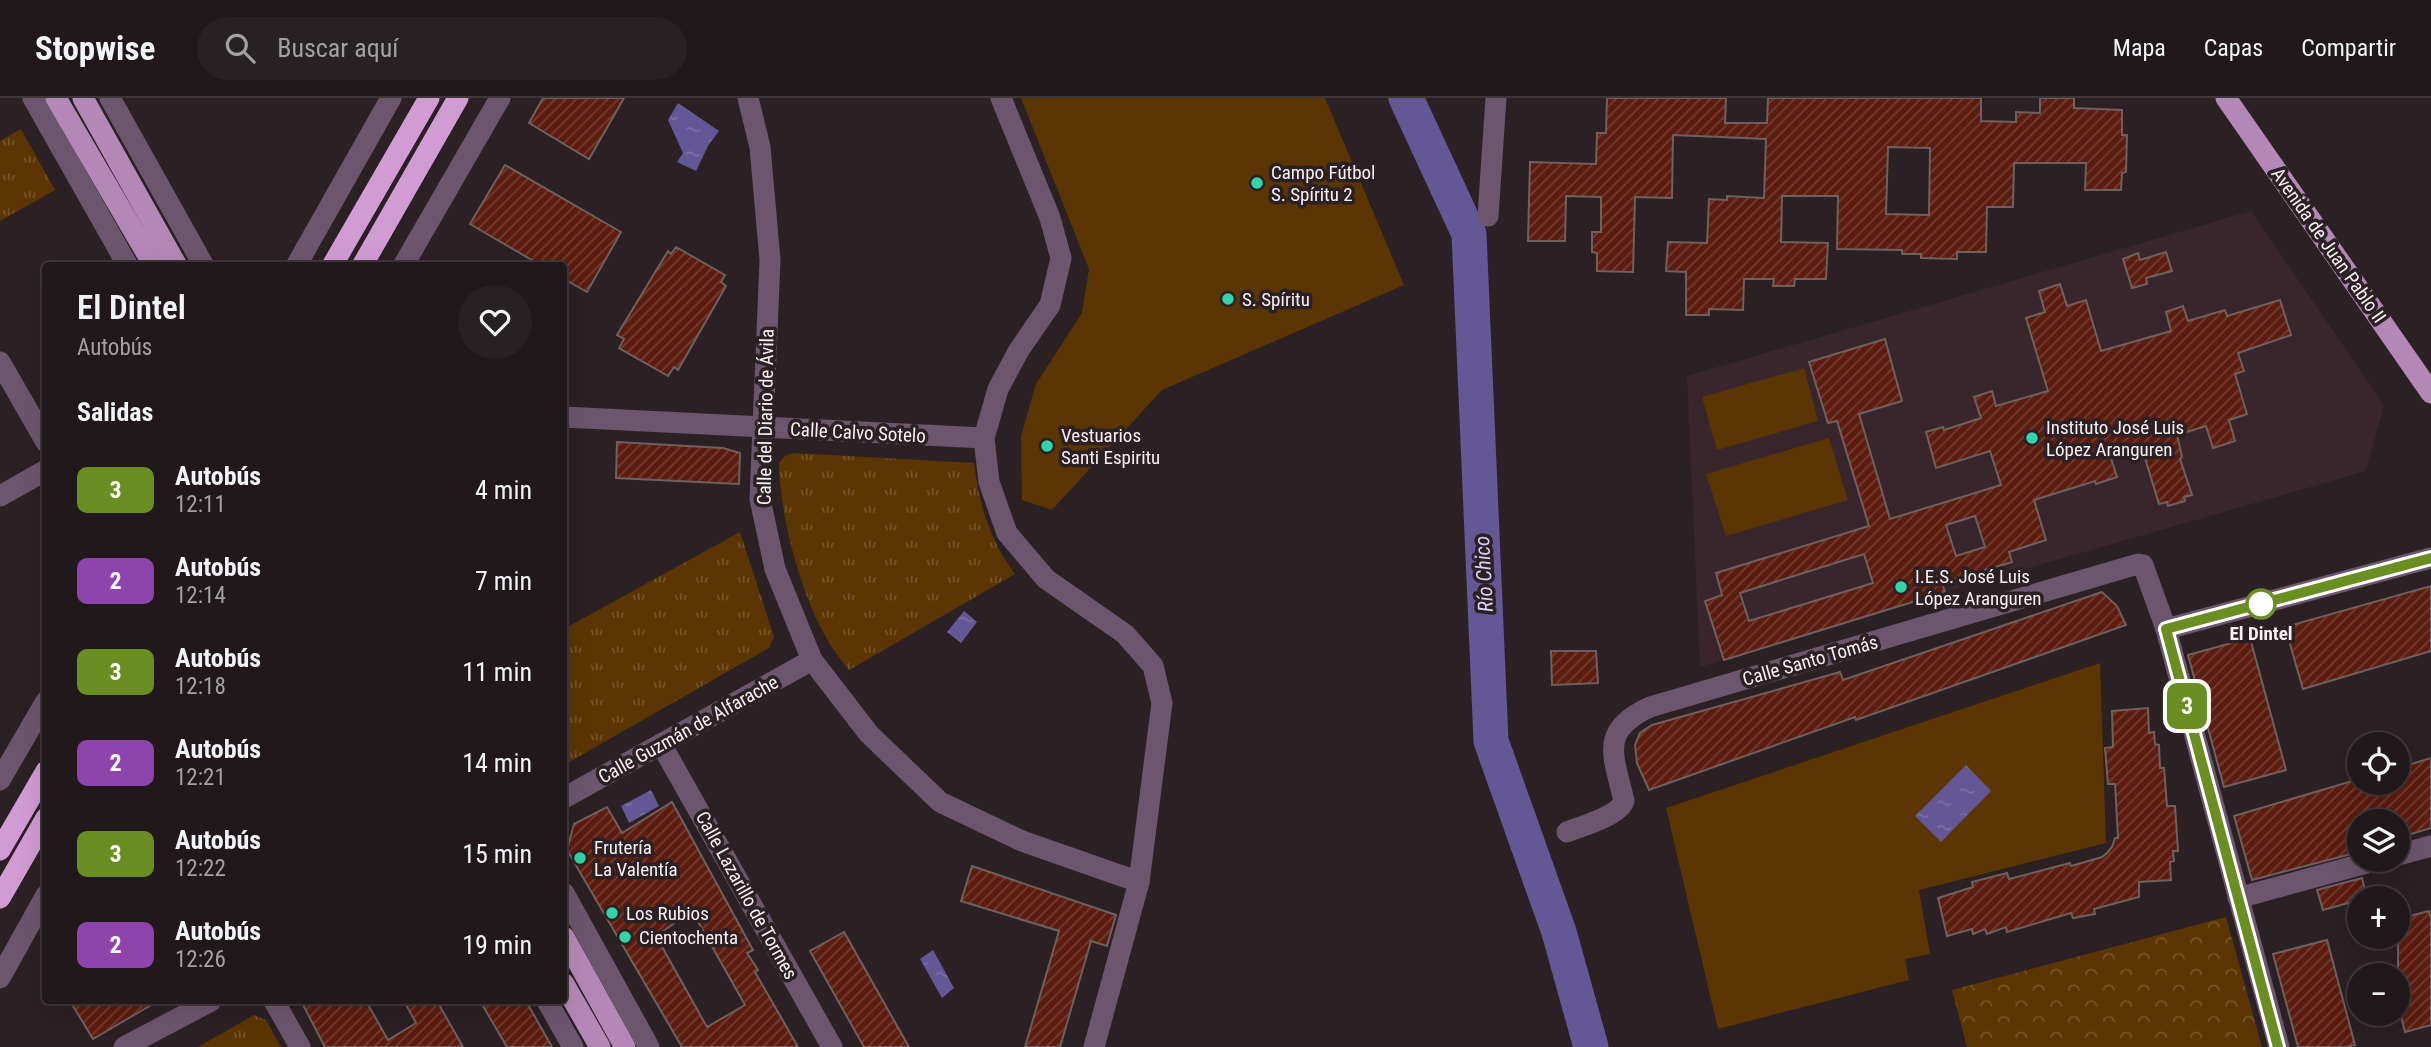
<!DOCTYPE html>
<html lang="es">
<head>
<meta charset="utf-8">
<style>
  :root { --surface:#20181a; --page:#282123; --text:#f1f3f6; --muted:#a2a0a2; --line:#3d3739 }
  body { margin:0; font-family:"Roboto Condensed",sans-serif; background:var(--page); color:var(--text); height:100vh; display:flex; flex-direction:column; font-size:26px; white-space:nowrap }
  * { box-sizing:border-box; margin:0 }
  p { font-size:23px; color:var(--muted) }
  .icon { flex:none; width:38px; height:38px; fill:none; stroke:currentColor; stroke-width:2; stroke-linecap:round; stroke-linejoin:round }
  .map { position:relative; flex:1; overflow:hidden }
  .drawer { position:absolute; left:42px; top:164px; width:525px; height:742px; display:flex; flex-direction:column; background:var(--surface); border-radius:7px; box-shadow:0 7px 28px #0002,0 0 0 2px var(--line) }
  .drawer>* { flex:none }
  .badge { padding:0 14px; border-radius:10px; font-size:24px; line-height:46px }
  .buttons { position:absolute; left:2347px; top:634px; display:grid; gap:14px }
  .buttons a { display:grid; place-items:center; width:63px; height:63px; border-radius:50%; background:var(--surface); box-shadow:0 7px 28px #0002,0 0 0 2px var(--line); font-size:35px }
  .map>.badge { position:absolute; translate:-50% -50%; box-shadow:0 0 0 4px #fff }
  h2 { padding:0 35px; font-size:26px; line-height:63px }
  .round { display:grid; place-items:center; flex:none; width:74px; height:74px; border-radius:37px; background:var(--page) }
  .headline { display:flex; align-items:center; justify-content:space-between; height:119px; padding:0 35px }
  h1 { font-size:33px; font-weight:600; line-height:52px }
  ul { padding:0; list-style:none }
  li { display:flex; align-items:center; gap:21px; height:91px; padding:0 35px }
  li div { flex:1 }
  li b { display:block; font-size:26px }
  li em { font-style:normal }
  li .badge { min-width:77px; font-weight:700; text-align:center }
  header { display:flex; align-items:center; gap:42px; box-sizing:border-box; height:98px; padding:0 35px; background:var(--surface); border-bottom:2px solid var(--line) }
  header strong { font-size:33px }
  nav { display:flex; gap:38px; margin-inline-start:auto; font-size:24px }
  .search { width:490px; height:63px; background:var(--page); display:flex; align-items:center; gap:18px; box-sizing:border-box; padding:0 24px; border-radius:38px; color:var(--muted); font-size:26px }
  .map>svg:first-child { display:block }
  .built { fill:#38262c }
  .grass { fill:url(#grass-tufts) }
  .park { fill:url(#park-crowns) }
  .garden { fill:#5b3603 }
  .water { fill:url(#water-ripples) }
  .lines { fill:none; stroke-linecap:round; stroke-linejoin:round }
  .river { stroke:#635895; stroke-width:35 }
  .building { fill:url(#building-hatch); stroke:#6e605d; stroke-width:2; fill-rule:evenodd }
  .minor { stroke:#6c566d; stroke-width:21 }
  .major { stroke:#b488b6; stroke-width:21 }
  .highway { stroke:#d19cd4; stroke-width:21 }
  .line-casing { stroke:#fff; stroke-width:16 }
  .line { stroke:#6b8e23; stroke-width:10 }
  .poi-dot { fill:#32d4a9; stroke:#2b2023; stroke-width:2.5 }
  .stop-dot { fill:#fff; stroke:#6b8e23; stroke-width:3.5 }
  .labels { text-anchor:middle; stroke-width:7; stroke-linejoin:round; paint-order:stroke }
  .poi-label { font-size:19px; fill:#f9f0f3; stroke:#2b2023; text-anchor:start }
  .street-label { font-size:19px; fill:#f9f0f3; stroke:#2b2023 }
  .stop-label { font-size:19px; font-weight:bold; fill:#f9f0f3; stroke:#2b2023 }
  .water-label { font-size:21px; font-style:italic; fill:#d6d2f7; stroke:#2b2023 }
</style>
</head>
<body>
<header>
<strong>Stopwise</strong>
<div class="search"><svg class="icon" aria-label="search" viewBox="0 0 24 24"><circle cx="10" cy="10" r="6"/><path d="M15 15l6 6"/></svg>Buscar aquí</div>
<nav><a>Mapa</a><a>Capas</a><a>Compartir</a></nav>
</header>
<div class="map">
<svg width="2431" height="949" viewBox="0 0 2431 949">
  <defs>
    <pattern id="grass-tufts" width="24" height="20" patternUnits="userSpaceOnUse" patternTransform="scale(1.75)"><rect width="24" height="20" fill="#5b3603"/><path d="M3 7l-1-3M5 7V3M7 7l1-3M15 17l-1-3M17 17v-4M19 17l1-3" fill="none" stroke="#735328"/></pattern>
    <pattern id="park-crowns" width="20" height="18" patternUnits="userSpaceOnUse" patternTransform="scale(1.75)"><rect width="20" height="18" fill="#5b3603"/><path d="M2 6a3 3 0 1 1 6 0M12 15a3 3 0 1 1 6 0" fill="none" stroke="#735328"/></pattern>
    <pattern id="water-ripples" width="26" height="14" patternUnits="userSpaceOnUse" patternTransform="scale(1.75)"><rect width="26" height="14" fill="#635895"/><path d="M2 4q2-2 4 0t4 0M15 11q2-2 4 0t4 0" fill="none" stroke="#7a70a4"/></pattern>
    <pattern id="building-hatch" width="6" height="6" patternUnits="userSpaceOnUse" patternTransform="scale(1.75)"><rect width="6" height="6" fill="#5c1c0f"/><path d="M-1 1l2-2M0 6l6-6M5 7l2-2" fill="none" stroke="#743d32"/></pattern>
  </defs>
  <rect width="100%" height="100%" fill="#2b2023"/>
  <path class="built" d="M 2251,113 L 2384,307 L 2366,373 L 1945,494 L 1700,569 L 1687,278 Z"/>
  <g class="grass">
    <path d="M 21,31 L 55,92 L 0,123 L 0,43 Z"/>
    <path d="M 793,355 L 974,365 C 979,406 990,443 1015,476 L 849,572 C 841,562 833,552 827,541 C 800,495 780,418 779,365 L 785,358 Z"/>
    <path d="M 740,434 L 774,539 L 769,550 L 564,667 L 564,531 Z"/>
    <path d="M 254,917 L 266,922 L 281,949 L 198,949 Z"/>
  </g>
  <path class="park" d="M 2226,819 L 2262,949 L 1967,949 L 1952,892 Z"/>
  <g class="garden">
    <path d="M 1021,0 L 1325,0 L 1404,187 L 1162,292 L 1052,412 L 1022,402 L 1021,338 L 1036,286 L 1082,215 L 1089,171 Z"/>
    <path d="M 1804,270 L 1818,323 L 1717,352 L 1702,299 Z"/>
    <path d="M 1829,340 L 1848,402 L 1726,438 L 1706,376 Z"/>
    <path d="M 2100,565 L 2106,745 L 1919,792 L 1930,856 L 1905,861 L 1909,882 L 1718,931 L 1666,710 Z"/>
  </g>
  <g class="water">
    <path d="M 678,5 L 719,33 L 708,48 L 696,73 L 677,64 L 683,55 L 668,22 Z"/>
    <path d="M 964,513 L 977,524 L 961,545 L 947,534 Z"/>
    <path d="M 1966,667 L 1991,693 L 1941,744 L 1915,718 Z"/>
    <path d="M 651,692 L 659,708 L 629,725 L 621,708 Z"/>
    <path d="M 933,852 L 954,890 L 942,900 L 920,861 Z"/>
  </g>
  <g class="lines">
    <path class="river" d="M 1406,0 L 1469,136 L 1491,643 L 1559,834 L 1591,949"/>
  </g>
  <g class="building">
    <path d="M 543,0 L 624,0 L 589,61 L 529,25 Z"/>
    <path d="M 1607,0 L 1726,0 L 1725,25 L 1767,25 L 1768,0 L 1981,0 L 1981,23 L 2016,24 L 2016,14 L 2040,15 L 2040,0 L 2074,0 L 2074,10 L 2122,12 L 2122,37 L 2127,37 L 2126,74 L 2122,75 L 2121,92 L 2085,92 L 2086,65 L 2014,65 L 2013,109 L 1987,109 L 1986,154 L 1957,154 L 1957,161 L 1921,160 L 1921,156 L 1902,156 L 1902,152 L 1837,151 L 1838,98 L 1782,98 L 1781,144 L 1828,145 L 1826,181 L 1795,181 L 1794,188 L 1773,188 L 1774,181 L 1744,181 L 1743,212 L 1709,211 L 1709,217 L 1686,217 L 1686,174 L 1666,173 L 1668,144 L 1707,145 L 1709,101 L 1727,102 L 1727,98 L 1764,100 L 1766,41 L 1673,37 L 1672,100 L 1635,99 L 1633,174 L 1597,173 L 1597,155 L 1592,154 L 1592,134 L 1601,134 L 1601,99 L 1566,98 L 1565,143 L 1528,143 L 1530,64 L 1596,66 L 1597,35 L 1606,35 ZM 1888,49 L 1930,50 L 1929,117 L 1886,116 Z"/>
    <path d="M 505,67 L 621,134 L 587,194 L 564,181 L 564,168 L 542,168 L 470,126 Z"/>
    <path d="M 676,149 L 725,177 L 721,184 L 726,188 L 678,272 L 674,269 L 668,278 L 619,250 L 624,241 L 617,237 L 668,153 L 671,156 Z"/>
    <path d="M 2166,154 L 2172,173 L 2146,180 L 2147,186 L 2132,190 L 2123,161 L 2138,155 L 2140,162 Z"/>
    <path d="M 2060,186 L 2067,208 L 2086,202 L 2101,253 L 2171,233 L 2166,214 L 2183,208 L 2188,223 L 2225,212 L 2227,218 L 2280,202 L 2291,237 L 2238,255 L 2244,273 L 2235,276 L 2247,316 L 2229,322 L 2235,343 L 2213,350 L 2206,328 L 2177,337 L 2182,359 L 2180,361 L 2192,397 L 2184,399 L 2185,403 L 2168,408 L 2167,404 L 2159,406 L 2141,347 L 2110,357 L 2117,379 L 2096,386 L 2095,383 L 2034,402 L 2046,442 L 2009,454 L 2012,464 L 1942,485 L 1945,494 L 1724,562 L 1705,503 L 1722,497 L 1716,475 L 1869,428 L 1837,323 L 1828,325 L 1809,264 L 1885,241 L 1902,303 L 1859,316 L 1890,421 L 2001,387 L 1990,353 L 1936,370 L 1926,334 L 1943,329 L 1944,332 L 1981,320 L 1974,299 L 1992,293 L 1996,308 L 2048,293 L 2026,220 L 2045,214 L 2039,193 ZM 1975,418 L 1985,449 L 1956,458 L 1946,427 ZM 1864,456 L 1873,485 L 1749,523 L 1740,495 Z"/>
    <path d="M 617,344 L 723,350 L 740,355 L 739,386 L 616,380 Z"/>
    <path d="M 2431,488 L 2431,553 L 2303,591 L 2285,529 Z"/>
    <path d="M 2102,494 L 2117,508 L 2126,527 L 1856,622 L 1855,619 L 1649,692 L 1637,665 L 1635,647 L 1640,635 L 1652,627 L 1840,574 L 1843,582 Z"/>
    <path d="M 2250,540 L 2286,672 L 2224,689 L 2188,557 Z"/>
    <path d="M 1551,553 L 1596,553 L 1598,585 L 1552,587 Z"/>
    <path d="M 2148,610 L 2149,635 L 2154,634 L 2155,646 L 2159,647 L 2160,670 L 2164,670 L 2167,708 L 2175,708 L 2178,753 L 2173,753 L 2174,763 L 2170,764 L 2171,782 L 2139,784 L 2139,799 L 2094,811 L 2095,816 L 2073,820 L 2071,815 L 2007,834 L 2006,829 L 1987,836 L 1985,831 L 1973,836 L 1972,831 L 1947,838 L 1938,800 L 1973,789 L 1972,784 L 2007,775 L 2009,781 L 2070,765 L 2071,768 L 2102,759 L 2107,755 L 2112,749 L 2115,740 L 2118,740 L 2115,686 L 2108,686 L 2105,650 L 2113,649 L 2112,613 Z"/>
    <path d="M 2431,660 L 2431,730 L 2398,740 L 2398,723 L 2359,723 L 2359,751 L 2354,752 L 2355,755 L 2252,782 L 2234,718 L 2359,681 L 2359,684 L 2398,684 L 2398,670 Z"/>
    <path d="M 672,704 L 753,852 L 747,855 L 758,872 L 755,874 L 798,949 L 682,949 L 567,752 L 574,726 L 607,709 L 622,735 ZM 692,813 L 745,907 L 707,929 L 656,838 Z"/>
    <path d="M 972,768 L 1116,817 L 1107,848 L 1091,843 L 1060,949 L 1025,949 L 1059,833 L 961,803 Z"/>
    <path d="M 2362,780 L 2367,800 L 2359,800 L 2359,802 L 2323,812 L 2317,792 Z"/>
    <path d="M 2429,813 L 2431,821 L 2431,927 L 2405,934 L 2398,906 L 2398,821 Z"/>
    <path d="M 844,834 L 909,949 L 864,949 L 810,853 Z"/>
    <path d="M 2327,842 L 2355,947 L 2346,949 L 2298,949 L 2273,856 Z"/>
    <path d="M 70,903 L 158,903 L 93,941 Z"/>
    <path d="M 301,903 L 366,903 L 388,942 L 416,925 L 404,903 L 437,903 L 463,949 L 325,949 Z"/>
    <path d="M 480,903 L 526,903 L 552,949 L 507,949 Z"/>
  </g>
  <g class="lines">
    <g class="minor">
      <path d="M 33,0 L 128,168"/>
      <path d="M 110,0 L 204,168"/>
      <path d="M 748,0 L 760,49 L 770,162 L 760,401 L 775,471 L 812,562 L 869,636 L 940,704 L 1022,743 L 1139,784"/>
      <path d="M 1001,0 L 1050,120 L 1061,160 L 1050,207 L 1019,252 L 998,291 L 984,340 L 989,384 L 1007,435 L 1046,481 L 1125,536 L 1153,568 L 1162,605 L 1139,784 L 1094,949"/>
      <path d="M 1488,118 L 1496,0"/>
      <path d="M 296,168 L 391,0"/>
      <path d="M 403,168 L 500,0"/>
      <path d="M 0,264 L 46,344"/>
      <path d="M 564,319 L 984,340"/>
      <path d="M 0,398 L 46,372"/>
      <path d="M 2166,531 L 2431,460"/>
      <path d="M 661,646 L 832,949"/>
      <path d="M 0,682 L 46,603"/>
      <path d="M 564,700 L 812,562"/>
      <path d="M 1567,734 C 1582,728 1619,718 1624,703 C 1614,658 1598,633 1650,609 L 2138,466 L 2143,467 L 2166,531 L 2279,949"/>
      <path d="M 2398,757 L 2431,748"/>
      <path d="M 564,795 L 649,949"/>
      <path d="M 2238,800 L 2381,761"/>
      <path d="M 0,880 L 46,797"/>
      <path d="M 274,903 L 300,949"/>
      <path d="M 547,903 L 573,949"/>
      <path d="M 124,949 L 211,903"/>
    </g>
    <g class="major">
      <path d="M 56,0 L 154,168"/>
      <path d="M 83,0 L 177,168"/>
      <path d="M 2226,0 L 2431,295"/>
      <path d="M 564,839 L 625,949"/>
      <path d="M 564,886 L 600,949"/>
    </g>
    <g class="highway">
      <path d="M 332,168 L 429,0"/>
      <path d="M 362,168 L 458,0"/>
      <path d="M 0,752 L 46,673"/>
      <path d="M 0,800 L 46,720"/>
    </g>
  </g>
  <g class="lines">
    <g class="line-casing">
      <path id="line" d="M 2278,949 L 2166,531 L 2431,460"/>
    </g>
    <use href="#line" class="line"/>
  </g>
  <g class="poi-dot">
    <circle cx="1257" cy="85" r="7"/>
    <circle cx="1228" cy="201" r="7"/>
    <circle cx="2032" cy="340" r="7"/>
    <circle cx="1047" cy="348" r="7"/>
    <circle cx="1901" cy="489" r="7"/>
    <circle cx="580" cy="760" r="7"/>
    <circle cx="612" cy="815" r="7"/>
    <circle cx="625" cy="839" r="7"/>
  </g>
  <circle class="stop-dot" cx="2261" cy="506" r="14"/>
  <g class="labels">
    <g class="poi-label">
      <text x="1271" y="81">Campo Fútbol<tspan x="1271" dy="22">S. Spíritu 2</tspan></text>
      <text x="1242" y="208">S. Spíritu</text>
      <text x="2046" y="336">Instituto José Luis<tspan x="2046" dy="22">López Aranguren</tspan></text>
      <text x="1061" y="344">Vestuarios<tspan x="1061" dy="22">Santi Espiritu</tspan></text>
      <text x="1915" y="485">I.E.S. José Luis<tspan x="1915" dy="22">López Aranguren</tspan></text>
      <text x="594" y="756">Frutería<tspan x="594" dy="22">La Valentía</tspan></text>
      <text x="626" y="822">Los Rubios</text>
      <text x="639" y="846">Cientochenta</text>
    </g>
    <g class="street-label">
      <text transform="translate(2329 147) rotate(55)" y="7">Avenida de Juan Pablo II</text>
      <text transform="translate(765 319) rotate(-89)" y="7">Calle del Diario de Ávila</text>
      <text transform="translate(858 334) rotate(3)" y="7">Calle Calvo Sotelo</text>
      <text transform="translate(1810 562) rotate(-16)" y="7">Calle Santo Tomás</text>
      <text transform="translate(688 631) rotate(-29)" y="7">Calle Guzmán de Alfarache</text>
      <text transform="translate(747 797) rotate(61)" y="7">Calle Lazarillo de Tormes</text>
    </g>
    <g class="stop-label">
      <text x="2261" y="542">El Dintel</text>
    </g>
    <g class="water-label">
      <text transform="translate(1484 476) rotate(-93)" y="7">Río Chico</text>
    </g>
  </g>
</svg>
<div class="buttons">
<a><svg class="icon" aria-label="locate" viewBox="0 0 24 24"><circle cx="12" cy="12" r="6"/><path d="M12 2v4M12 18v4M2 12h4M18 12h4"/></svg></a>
<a><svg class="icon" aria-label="layers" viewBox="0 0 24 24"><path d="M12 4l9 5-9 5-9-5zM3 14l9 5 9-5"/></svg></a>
<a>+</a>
<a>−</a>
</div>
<b class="badge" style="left:2187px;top:608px;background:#6b8e23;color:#fff">3</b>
<section class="drawer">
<div class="headline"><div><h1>El Dintel</h1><p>Autobús</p></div><a class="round"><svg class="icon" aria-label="heart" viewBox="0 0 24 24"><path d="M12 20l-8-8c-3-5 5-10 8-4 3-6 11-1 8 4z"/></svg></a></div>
<h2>Salidas</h2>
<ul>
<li><span class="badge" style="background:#6b8e23;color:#fff">3</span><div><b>Autobús</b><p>12:11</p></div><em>4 min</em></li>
<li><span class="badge" style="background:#8e44ad;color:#fff">2</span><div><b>Autobús</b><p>12:14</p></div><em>7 min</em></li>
<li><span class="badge" style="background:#6b8e23;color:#fff">3</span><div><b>Autobús</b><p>12:18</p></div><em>11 min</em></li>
<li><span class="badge" style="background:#8e44ad;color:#fff">2</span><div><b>Autobús</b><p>12:21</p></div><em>14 min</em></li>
<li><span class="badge" style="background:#6b8e23;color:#fff">3</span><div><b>Autobús</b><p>12:22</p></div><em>15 min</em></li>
<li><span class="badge" style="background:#8e44ad;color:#fff">2</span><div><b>Autobús</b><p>12:26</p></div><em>19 min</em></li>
</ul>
</section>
</div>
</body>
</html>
